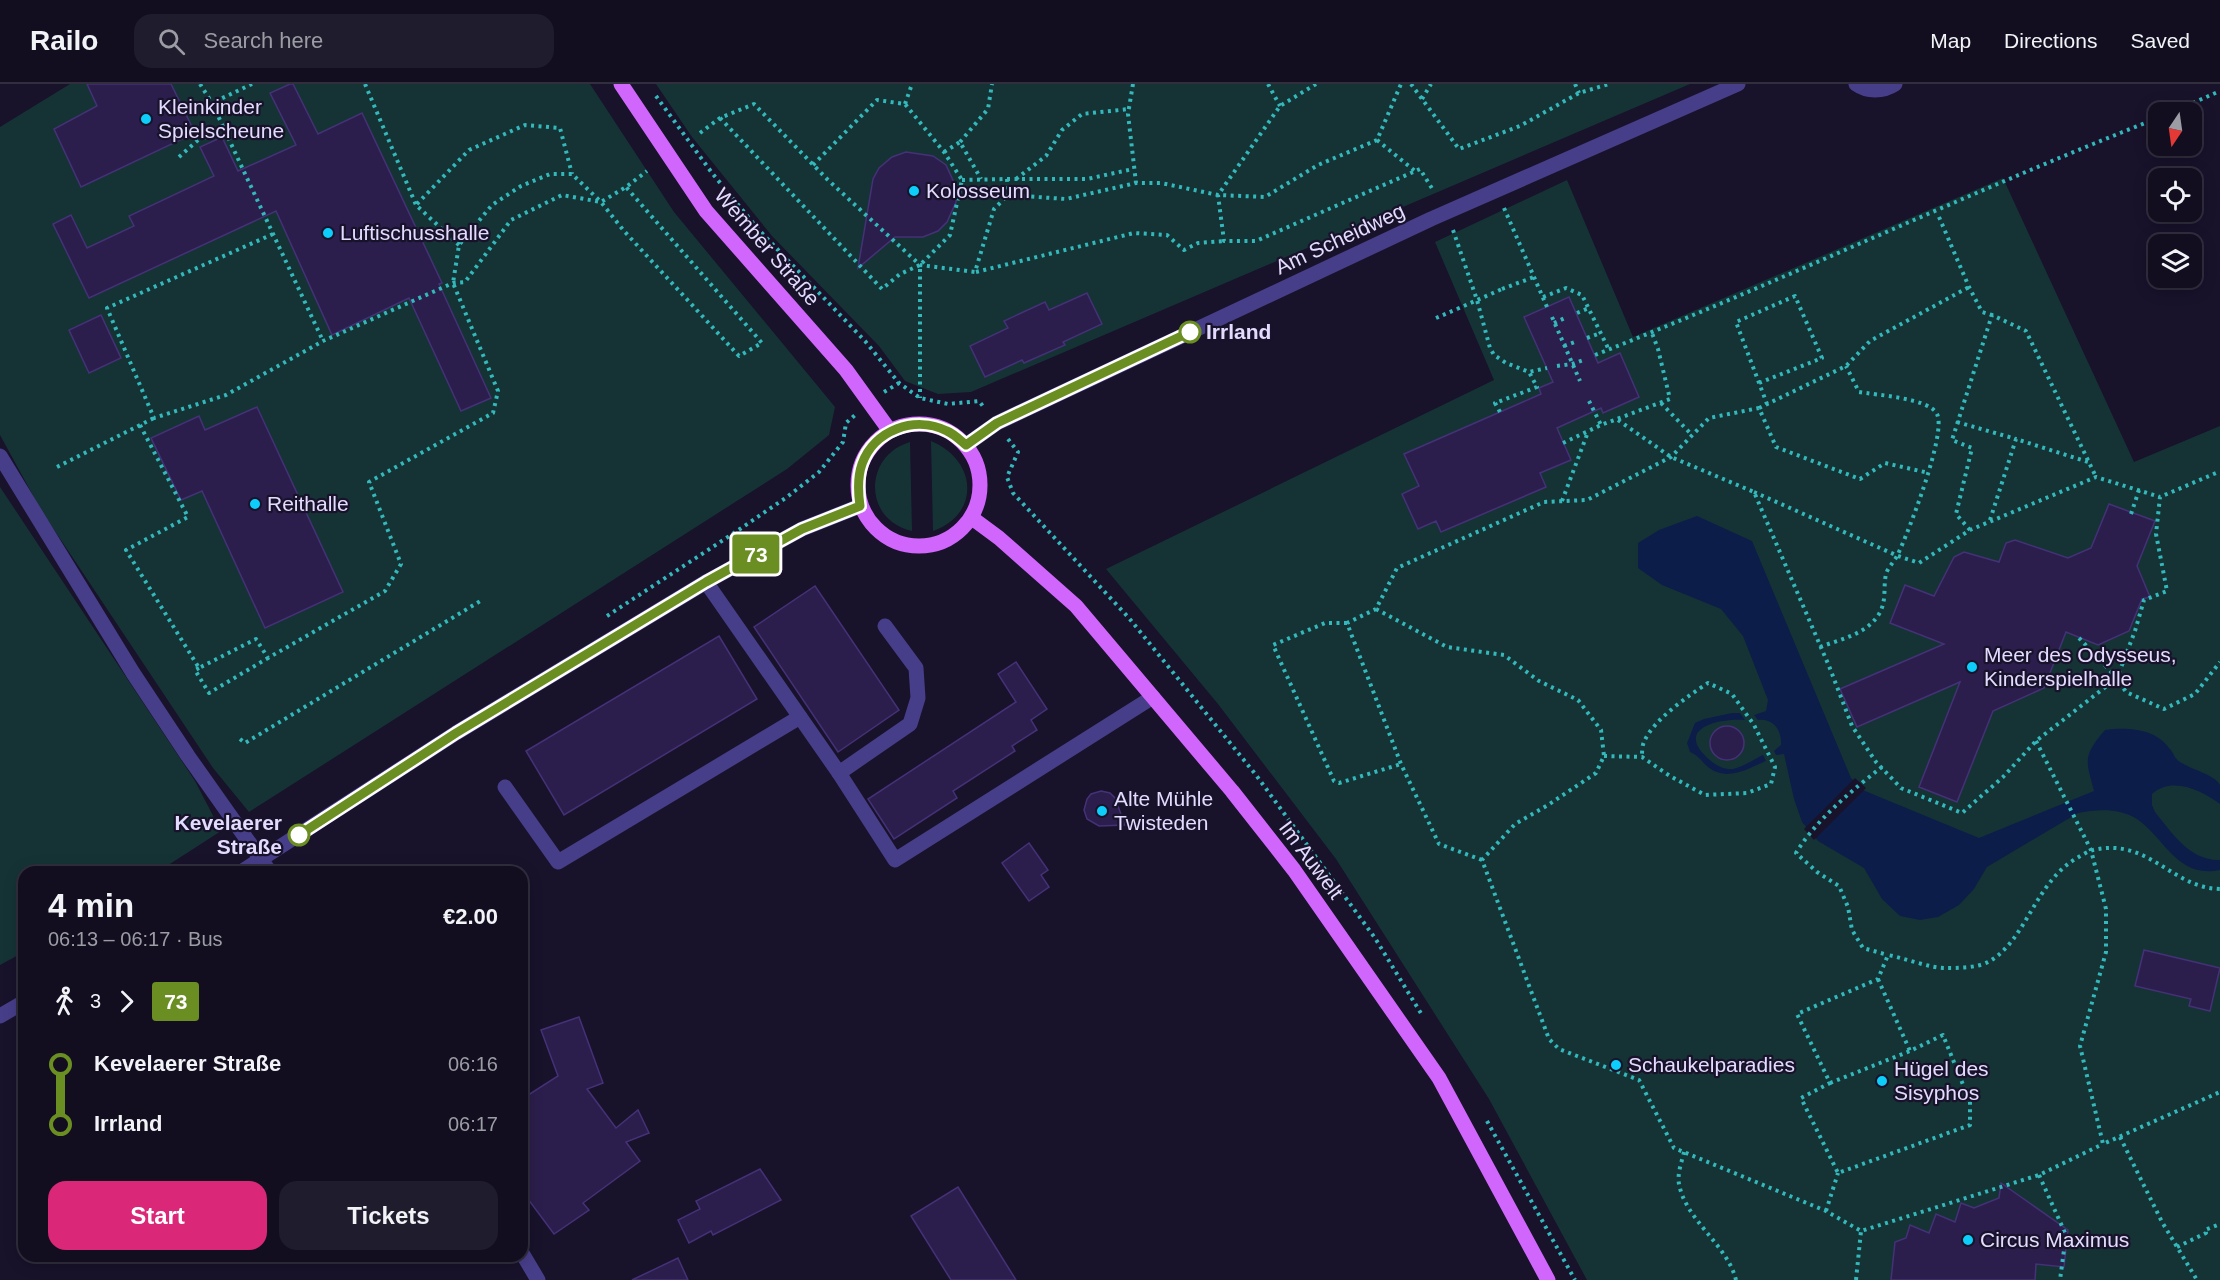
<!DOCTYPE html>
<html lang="en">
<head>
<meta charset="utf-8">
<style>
  :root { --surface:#120e20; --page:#1f1c2d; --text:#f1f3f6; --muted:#9c9ca5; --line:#312e3e; --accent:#db2777 }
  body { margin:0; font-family:Arial,sans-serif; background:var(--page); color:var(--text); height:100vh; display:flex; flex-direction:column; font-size:22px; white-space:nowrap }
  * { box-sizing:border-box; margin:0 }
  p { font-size:20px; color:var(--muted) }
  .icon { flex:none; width:33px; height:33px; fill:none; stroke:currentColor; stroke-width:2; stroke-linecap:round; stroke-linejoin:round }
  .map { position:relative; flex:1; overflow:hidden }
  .panel { position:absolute; left:18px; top:782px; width:510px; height:396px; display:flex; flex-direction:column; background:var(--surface); border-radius:18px; box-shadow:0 3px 15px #0003,0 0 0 2px var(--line) }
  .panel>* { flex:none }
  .badge { padding:0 12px; border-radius:4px; font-size:21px; line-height:39px }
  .needle { width:39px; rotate:193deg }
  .fabs { position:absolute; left:2148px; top:18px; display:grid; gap:12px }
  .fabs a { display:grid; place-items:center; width:54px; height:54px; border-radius:12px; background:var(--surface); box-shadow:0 3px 15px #0003,0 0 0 2px var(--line); font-size:30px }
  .map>.badge { position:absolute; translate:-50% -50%; box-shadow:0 0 0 3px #fff }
  .legs { display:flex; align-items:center; gap:9px; height:66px; padding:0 30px; font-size:20px }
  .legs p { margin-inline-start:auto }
  .summary { display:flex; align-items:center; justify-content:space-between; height:102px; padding:0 30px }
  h1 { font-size:33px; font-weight:700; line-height:45px }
  .action { display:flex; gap:12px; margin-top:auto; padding:12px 30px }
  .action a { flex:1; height:69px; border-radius:18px; background:var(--accent); color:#fff; font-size:24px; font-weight:700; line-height:69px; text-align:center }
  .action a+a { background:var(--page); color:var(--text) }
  ul { padding:0 30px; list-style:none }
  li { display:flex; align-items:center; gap:21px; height:60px; font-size:22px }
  li i { display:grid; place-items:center; width:9px; height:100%; margin:0 8px; background:currentColor }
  li i::after { content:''; width:15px; height:15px; margin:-8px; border:4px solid; border-radius:50%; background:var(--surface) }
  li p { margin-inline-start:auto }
  li:first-child i { background:linear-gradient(#0000 50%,currentColor 0) }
  li:last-child i { background:linear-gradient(currentColor 50%,#0000 0) }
  header { display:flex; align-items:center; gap:36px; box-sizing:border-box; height:84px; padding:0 30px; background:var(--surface); border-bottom:2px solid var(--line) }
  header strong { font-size:28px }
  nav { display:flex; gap:33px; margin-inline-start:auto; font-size:21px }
  .search { width:420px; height:54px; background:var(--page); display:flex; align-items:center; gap:15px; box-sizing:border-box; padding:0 21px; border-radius:18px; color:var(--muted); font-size:22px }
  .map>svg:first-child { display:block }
  .green { fill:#153335 }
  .water { fill:#0c1d49 }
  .pier { fill:#18122b }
  .building { fill:#2b1e4c; stroke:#453177; stroke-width:1.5 }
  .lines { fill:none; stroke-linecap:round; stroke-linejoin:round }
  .path { stroke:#33b8bb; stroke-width:4; stroke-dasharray:3 4.5; stroke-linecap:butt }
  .minor { stroke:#473e89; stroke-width:15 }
  .major { stroke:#d166fc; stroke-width:15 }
  .path-bridge { stroke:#33b8bb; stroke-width:4; stroke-dasharray:3 4.5; stroke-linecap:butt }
  .line-1-casing { stroke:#fff; stroke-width:14 }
  .line-1 { stroke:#6b8e23; stroke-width:9 }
  .poi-dot { fill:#0dcefa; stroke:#18122b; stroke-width:2 }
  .stop-1-dot { fill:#fff; stroke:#6b8e23; stroke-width:3 }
  .labels { text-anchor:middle; stroke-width:4.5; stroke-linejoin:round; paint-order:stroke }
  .poi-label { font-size:21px; fill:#e3dcfe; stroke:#18122b; text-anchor:start }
  .street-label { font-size:21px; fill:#e3dcfe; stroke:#18122b }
  .stop-label { font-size:21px; font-weight:bold; fill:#e3dcfe; stroke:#18122b; text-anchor:start }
</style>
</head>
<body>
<header>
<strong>Railo</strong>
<div class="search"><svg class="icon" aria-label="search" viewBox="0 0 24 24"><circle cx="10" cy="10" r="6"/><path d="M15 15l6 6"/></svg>Search here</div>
<nav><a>Map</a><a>Directions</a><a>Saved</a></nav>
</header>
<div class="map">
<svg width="2220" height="1196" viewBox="0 0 2220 1196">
  <rect width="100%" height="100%" fill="#18122b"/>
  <g class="green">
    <path d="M 70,0 L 590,0 L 674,128 L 835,323 L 829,351 L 787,385 L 249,728 L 213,684 L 41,426 L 0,351 L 0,43 Z"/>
    <path d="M 656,0 L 1690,0 L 971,308 L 938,310 L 905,297 L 879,262 L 772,152 L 692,53 Z"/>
    <path d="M 2003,94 L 2134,378 L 2220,342 L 2220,1196 L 1587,1196 L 1489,1015 L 1336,775 L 1218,620 L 1106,485 L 1494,296 L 1435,158 L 1567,96 L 1633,253 Z"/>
    <path d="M 931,357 C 977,376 981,430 933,447 Z"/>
    <path d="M 910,358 L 912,447 C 863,436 863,372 910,358 Z"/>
    <path d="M 0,403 L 195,697 L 221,747 L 159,787 L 24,788 L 24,868 L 0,881 Z"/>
  </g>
  <g class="water">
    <path d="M 1697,432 L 1752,457 L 1851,694 L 1865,707 L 1979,754 L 2094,707 C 2086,676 2082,673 2105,646 C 2126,643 2155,644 2169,664 C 2174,669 2174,674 2180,678 C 2190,685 2216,691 2220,701 C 2220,706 2220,715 2220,720 C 2201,706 2172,692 2152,710 L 2152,721 L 2155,728 C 2172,749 2190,777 2220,776 L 2220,786 C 2177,795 2165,754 2137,735 C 2120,724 2097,725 2078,729 L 1987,783 L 1974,805 L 1959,821 L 1938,833 L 1920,836 L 1900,832 L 1882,815 L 1864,784 L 1818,757 L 1802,738 L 1794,715 L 1784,670 L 1776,671 L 1774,667 L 1781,661 C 1782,647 1774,634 1758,636 L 1754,631 L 1766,627 L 1768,616 L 1743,552 L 1721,525 L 1662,501 L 1638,484 L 1638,459 L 1659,446 Z"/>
    <path d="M 1732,629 L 1740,629 L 1745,636 C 1715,634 1673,646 1711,677 C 1717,682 1725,686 1733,685 C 1743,683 1754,675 1763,671 L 1766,677 C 1747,685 1727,698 1708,683 C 1701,677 1699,672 1690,668 L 1687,659 L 1695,639 L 1704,635 Z"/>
  </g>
  <path class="pier" d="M 1855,694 L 1866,704 L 1814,756 L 1804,745 Z"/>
  <g class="building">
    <path d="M 87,0 L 171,0 L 195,49 L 81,103 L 54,45 L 97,22 Z"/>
    <path d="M 290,0 L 293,0 L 318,50 L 362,29 L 442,199 L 439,200 L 491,314 L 461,327 L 409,214 L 332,251 L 276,127 L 89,214 L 53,140 L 71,131 L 87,164 L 134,142 L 129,132 L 214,92 L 200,63 L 222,53 L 238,87 L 296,61 L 270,9 Z"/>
    <path d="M 906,68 L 933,72 L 946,81 L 956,103 L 956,118 L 947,138 L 938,147 L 923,153 L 895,153 L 858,184 L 873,95 L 879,84 L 892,73 Z"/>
    <path d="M 1087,209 L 1102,240 L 1063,258 L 1065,261 L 1024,279 L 1022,276 L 985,293 L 970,262 L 1008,244 L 1004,237 L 1045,218 L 1049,226 Z"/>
    <path d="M 1569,213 L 1598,279 L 1620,269 L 1639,313 L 1603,329 L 1601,324 L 1557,344 L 1571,376 L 1540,389 L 1546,403 L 1441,448 L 1436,437 L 1418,445 L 1402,410 L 1419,402 L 1404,370 L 1541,310 L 1539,304 L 1553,298 L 1524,233 Z"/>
    <path d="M 101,231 L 121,274 L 89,289 L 69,246 Z"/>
    <path d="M 257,323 L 343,508 L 265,544 L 202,407 L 181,416 L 151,354 L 199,332 L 205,346 Z"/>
    <path d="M 2109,420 L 2155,437 L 2137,482 L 2150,513 L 2142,515 L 2129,547 L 2098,561 L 2066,548 L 2044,604 L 1993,627 L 1957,718 L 1919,703 L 1960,598 L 1857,643 L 1840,605 L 1944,560 L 1890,539 L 1905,501 L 1934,512 L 1954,473 L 1964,468 L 1999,478 L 2006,459 L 2015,456 L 2068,474 L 2091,464 Z"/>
    <path d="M 815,502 L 899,626 L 838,668 L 754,543 Z"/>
    <path d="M 719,552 L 757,615 L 564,731 L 526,667 Z"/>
    <path d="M 1016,578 L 1047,625 L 1031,636 L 1037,646 L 1012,662 L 1015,667 L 953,707 L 957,714 L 894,755 L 868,715 L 1016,618 L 998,590 Z"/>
    <circle cx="1727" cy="659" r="17"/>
    <path d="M 1101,707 L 1110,709 L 1115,714 L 1125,741 L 1099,742 L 1087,735 L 1084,726 L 1087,715 L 1091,710 Z"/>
    <path d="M 1029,759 L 1048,786 L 1041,791 L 1049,803 L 1029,817 L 1002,779 Z"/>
    <path d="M 2144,866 L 2220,884 L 2210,927 L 2189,922 L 2191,915 L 2135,902 Z"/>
    <path d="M 579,933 L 603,999 L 587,1005 L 616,1044 L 638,1026 L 649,1049 L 626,1058 L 640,1077 L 583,1119 L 589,1126 L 554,1150 L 522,1107 L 522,1015 L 558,992 L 541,946 Z"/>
    <path d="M 760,1085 L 781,1116 L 713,1151 L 711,1147 L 689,1159 L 678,1136 L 700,1125 L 696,1117 Z"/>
    <path d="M 2001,1099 L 2068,1146 L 2064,1183 L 2036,1180 L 2035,1196 L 1891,1196 L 1895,1158 L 1906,1154 L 1910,1141 L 1929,1149 L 1936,1130 L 1955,1138 L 1961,1119 L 1974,1124 L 1999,1114 Z"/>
    <path d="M 958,1103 L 1016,1196 L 951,1196 L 911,1132 Z"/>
    <path d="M 678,1174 L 688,1196 L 632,1196 Z"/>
  </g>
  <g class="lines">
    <g class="path">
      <path d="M 200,0 L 212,19"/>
      <path d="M 252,0 L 212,19 L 323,257"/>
      <path d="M 365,0 L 416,121"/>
      <path d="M 1133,0 L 1128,30 L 1136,99"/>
      <path d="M 1268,0 L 1280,22"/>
      <path d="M 1316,0 L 1280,22 L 1218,111 L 1224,157 L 1256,157 L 1420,85 L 1433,106"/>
      <path d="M 1411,0 L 1459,65 L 1520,42 L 1579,9 L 1609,0"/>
      <path d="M 1575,0 L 1579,9"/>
      <path d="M 656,12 L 712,89 L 758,145 L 865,257 L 899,299 L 920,314 L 948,320 L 979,317 L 985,325"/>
      <path d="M 1422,15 L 1431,0"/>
      <path d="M 905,20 L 912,0"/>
      <path d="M 2172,28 L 2220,7"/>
      <path d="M 720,34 L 882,205 L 900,190 L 920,181 L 920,314"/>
      <path d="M 700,49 L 720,34 L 754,20 L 827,95 L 920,181 L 975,188 L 994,125 L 1008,111 L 1066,115 L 1136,99 L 1161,99 L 1218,111 L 1265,113 L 1318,81 L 1377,56 L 1401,0"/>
      <path d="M 1377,56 L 1415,87"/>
      <path d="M 960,58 L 988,25 L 992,0"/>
      <path d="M 944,68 L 960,58 L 981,95"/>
      <path d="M 179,73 L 198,56 L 225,46"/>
      <path d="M 813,81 L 877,16 L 905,20 L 944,68 L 962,96 L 950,151 L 920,181"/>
      <path d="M 1007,95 L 1087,95 L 1133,85"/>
      <path d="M 1016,95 L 1046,72 L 1062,46 L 1082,30 L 1129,25"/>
      <path d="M 962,96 L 1007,95 L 1008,111"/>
      <path d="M 1504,124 L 1547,223"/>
      <path d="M 1939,133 L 1969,203 L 1982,228 L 1992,231"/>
      <path d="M 1453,146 L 1477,216 L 1490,264 L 1494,271 L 1506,279 L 1529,288 L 1547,284"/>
      <path d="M 273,150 L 107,224 L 154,334 L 226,311 L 323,257 L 453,199 L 465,198 L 511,136 L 562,111 L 601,118 L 624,147 L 739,272 L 762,259 L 626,103"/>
      <path d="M 459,161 L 416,121 L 469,66 L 525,41 L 560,44 L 572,90"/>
      <path d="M 976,188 L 1134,149 L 1167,151 L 1184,166 L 1198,159 L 1224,157"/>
      <path d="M 1502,205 L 1534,193"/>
      <path d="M 1543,213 L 1566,204 L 1582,211 L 1609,266"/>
      <path d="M 1577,229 L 1589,224"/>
      <path d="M 1552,233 L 1580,297"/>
      <path d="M 1436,234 L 1457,225"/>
      <path d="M 1554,239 L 1567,233"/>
      <path d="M 1587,254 L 1601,249"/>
      <path d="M 1564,262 L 1578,257"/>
      <path d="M 1595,271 C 1785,196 1969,108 2158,34"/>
      <path d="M 1557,282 L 1572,280 L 1586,275"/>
      <path d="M 1759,299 L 1822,274 L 1795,212 L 1736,238 L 1767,320"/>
      <path d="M 884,308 L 899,299"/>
      <path d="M 1589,317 L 1601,341"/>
      <path d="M 1661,319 L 1692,351"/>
      <path d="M 1759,324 L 1846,282 L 1870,257 L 1969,203"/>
      <path d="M 1500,328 L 1495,319 L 1537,303 L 1529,288"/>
      <path d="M 1618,336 L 1671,373 L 1754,408 L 1829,582 L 1852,642 L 1876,678 L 1901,704 L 1962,729 L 2003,693 L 2036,657 L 2117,594 L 2135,547 L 2144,516 L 2167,507 L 2156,450 L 2160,413 L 2216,389 L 2220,390"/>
      <path d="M 1957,338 L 2016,355"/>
      <path d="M 140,341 L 188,433 L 126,466 L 199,584 L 256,555 L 268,574 L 385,507 L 401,480 L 369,398 L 493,329 L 498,307 L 453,199 L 459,161 L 492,121 L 521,102 L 550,90 L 572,90 L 601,118 L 626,103 L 647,87"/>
      <path d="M 1008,355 L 1018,368 L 1007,393 L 1013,409 L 1129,534 L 1256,691 L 1375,854 L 1422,931"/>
      <path d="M 1563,359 L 1601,341 L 1670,315 L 1658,265 L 1652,249"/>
      <path d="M 57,383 L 154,334"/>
      <path d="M 1754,408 L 1898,472 L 1919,479 L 1970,446 L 2096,393 L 2160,413"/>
      <path d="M 1562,417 L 1588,348"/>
      <path d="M 2131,430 L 2139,406"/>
      <path d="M 1990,436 L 2016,355 L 2088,378"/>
      <path d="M 1970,446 L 1956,430 L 1972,364 L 1952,356 L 1992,231 L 2026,247 L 2096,393"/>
      <path d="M 1376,525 L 1447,563 L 1504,571 L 1539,597 L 1578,616 L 1601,646 L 1604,672 L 1596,689 L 1548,721 L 1515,740 L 1482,776 L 1549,955 L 1559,965 L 1639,996 L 1674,1064 L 1826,1127 L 1861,1147 L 2039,1091 L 2103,1060"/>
      <path d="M 607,532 L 734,449 L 787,413 L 819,388 L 843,358 L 846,339 L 855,331"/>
      <path d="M 1347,539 L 1325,539 L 1273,561 L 1334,697 L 1339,699 L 1401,680"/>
      <path d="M 2079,554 L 2117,594 L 2126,608 L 2164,625 L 2195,610 L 2220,578"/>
      <path d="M 1820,563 C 1841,555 1867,550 1879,530 C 1887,517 1883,503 1886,490 C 1888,483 1895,477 1898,470 C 1908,449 1947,349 1937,330 C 1929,314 1876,311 1859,308 L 1846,282"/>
      <path d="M 199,584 L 195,586 L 209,609 L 268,574"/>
      <path d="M 240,655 L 245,659 L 482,516"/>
      <path d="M 2036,657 L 2091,766 L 2106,825 L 2106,868 L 2080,962 L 2103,1060 L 2220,1008"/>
      <path d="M 1604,672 L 1642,673 L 1670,692 L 1705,711 L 1747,709 L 1771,700 L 1775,683 L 1754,641 L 1732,610 L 1708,599 C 1688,612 1653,636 1644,658 C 1642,662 1642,668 1642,673"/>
      <path d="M 1882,683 C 1852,706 1815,737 1796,769 L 1817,788 L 1839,802 L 1848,823 L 1852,846 L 1863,864 L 1888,871"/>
      <path d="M 1482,776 L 1439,760 L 1401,680 L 1347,539 L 1376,525 L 1397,484 L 1544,418 L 1587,416 L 1671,373 L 1709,334 L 1759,324 L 1776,363 L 1860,395 L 1885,379 L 1929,389"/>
      <path d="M 213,788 L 223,781"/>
      <path d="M 1878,895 L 1910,967 L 1943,951 L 1970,1018 L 1970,1041 L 1838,1089 L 1801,1014 L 1830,999 L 1797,930 L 1878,895 L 1888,871 C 1904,874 1930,884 1945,884 C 1959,884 1978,884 1990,877 C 2027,855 2035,798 2077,774 C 2082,771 2088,767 2093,766 C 2149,753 2171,804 2220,805"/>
      <path d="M 1830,999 L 1910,967"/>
      <path d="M 1487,1037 L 1575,1196"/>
      <path d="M 2120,1053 L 2162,1138 L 2197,1196"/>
      <path d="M 1684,1068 C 1682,1077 1677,1090 1679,1100 C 1686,1137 1727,1160 1736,1196"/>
      <path d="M 2039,1091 L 2066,1151 L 2060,1196"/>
      <path d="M 1826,1127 L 1838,1089"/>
      <path d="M 2177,1163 L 2206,1149 L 2205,1146 L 2220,1140"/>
      <path d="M 1856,1196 L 1861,1147"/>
    </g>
    <g class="minor">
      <path d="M 1856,0 C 1867,8 1883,8 1895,0"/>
      <path d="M 966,361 L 997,339 L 1431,135 L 1738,0"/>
      <path d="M 0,372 L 133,589 L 188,672 L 270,788"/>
      <path d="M 706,498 L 839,689 L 895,776 L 1153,613"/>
      <path d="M 839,689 L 910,640 L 918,614 L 916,584 L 885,542"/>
      <path d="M 505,703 L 558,778 L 800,633"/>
      <path d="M 241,788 L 456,649 L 706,498 L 802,445 L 860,422"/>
      <path d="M 0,932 L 24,918"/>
      <path d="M 522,1169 L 538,1196"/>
    </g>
    <g class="major">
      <path d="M 621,0 L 706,127 L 846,286 L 890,347"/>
      <circle cx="919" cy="401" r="61"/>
      <path d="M 972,434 L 999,454 L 1076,522 L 1232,707 L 1294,786 L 1439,994 L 1548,1196"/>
    </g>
    <path class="path-bridge" d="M 1457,225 L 1502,205"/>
  </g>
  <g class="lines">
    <g class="line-1-casing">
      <path id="line-1" d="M 299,751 L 456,649 L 706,498 L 802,445 L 860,422 C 858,408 857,394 862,380 C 874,346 915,331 947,347 C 954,350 960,356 966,361 L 997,339 L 1190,248"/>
    </g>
    <use href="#line-1" class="line-1"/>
  </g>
  <g class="poi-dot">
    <circle cx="146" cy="35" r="6"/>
    <circle cx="914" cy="107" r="6"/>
    <circle cx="328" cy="149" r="6"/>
    <circle cx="255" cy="420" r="6"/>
    <circle cx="1972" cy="583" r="6"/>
    <circle cx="1102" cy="727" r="6"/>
    <circle cx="1616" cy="981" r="6"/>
    <circle cx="1882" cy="997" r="6"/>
    <circle cx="1968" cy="1156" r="6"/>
  </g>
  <g class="stop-1-dot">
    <circle cx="1190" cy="248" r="10"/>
    <circle cx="299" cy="751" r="10"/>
  </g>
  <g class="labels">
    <g class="poi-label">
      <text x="158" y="30">Kleinkinder<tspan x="158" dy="24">Spielscheune</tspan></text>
      <text x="926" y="114">Kolosseum</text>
      <text x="340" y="156">Luftischusshalle</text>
      <text x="267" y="427">Reithalle</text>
      <text x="1984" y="578">Meer des Odysseus,<tspan x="1984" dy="24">Kinderspielhalle</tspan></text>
      <text x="1114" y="722">Alte Mühle<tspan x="1114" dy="24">Twisteden</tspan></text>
      <text x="1628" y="988">Schaukelparadies</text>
      <text x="1894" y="992">Hügel des<tspan x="1894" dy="24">Sisyphos</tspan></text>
      <text x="1980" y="1163">Circus Maximus</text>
    </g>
    <g class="street-label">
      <text transform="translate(1340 155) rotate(-25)" y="7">Am Scheidweg</text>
      <text transform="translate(767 163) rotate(49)" y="7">Wember Straße</text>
      <text transform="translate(1311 776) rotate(53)" y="7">Im Auwelt</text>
    </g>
    <g class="stop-label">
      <text x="1206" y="255">Irrland</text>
      <text x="282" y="746" text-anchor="end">Kevelaerer<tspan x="282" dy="24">Straße</tspan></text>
    </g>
  </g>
</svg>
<div class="fabs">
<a><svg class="needle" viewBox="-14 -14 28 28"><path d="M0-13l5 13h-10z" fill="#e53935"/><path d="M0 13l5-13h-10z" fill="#9c9ca5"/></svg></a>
<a><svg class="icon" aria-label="locate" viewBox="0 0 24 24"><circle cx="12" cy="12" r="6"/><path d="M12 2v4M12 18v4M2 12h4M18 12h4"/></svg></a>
<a><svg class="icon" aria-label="layers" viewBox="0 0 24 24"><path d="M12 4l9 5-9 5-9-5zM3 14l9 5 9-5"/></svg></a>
</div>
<b class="badge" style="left:756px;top:470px;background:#6b8e23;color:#fff">73</b>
<section class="panel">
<div class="summary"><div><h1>4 min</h1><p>06:13 – 06:17 · Bus</p></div><b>€2.00</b></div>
<div class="legs"><svg class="icon" aria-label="walk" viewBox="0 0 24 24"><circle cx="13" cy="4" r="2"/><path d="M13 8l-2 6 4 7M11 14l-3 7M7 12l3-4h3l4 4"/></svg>3<svg class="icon" aria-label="forward" viewBox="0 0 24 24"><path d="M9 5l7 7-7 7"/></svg><b class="badge" style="background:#6b8e23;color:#fff">73</b></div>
<ul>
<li><i style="color:#6b8e23"></i><b>Kevelaerer Straße</b><p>06:16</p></li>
<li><i style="color:#6b8e23"></i><b>Irrland</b><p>06:17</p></li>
</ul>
<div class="action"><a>Start</a><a>Tickets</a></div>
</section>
</div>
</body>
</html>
